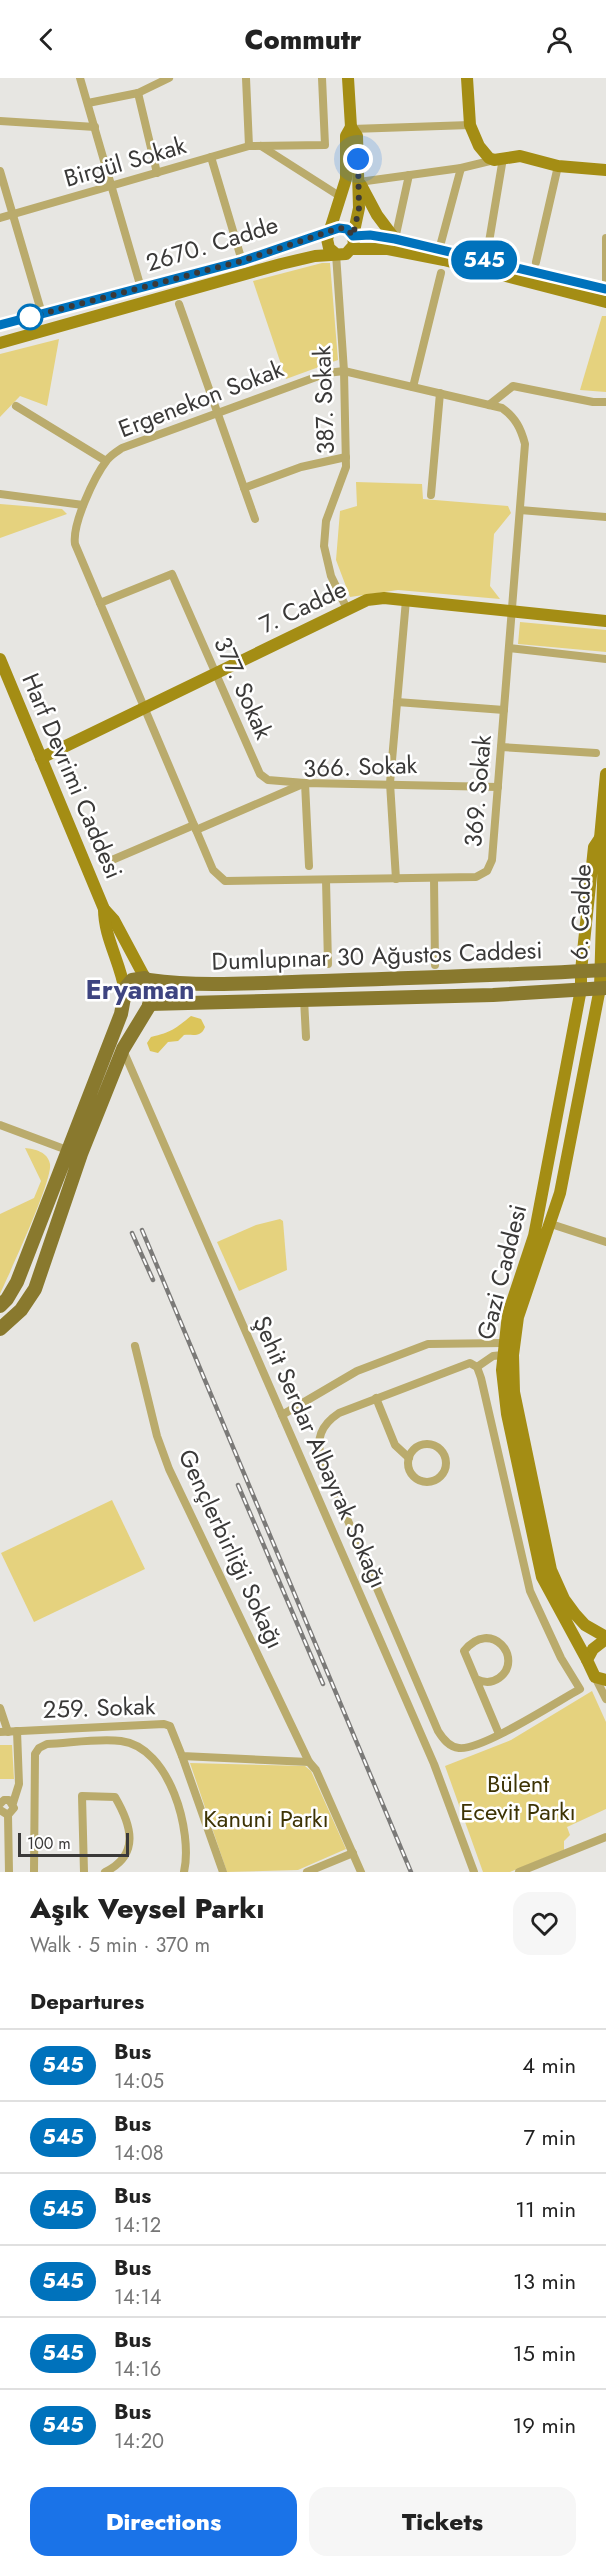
<!DOCTYPE html>
<html lang="en">
<head>
<meta charset="utf-8">
<style>
  :root { --surface:#fff; --page:#f6f6f6; --text:#222; --muted:#767676; --line:#e0e0e0; --accent:#1a73e8 }
  body { margin:0; font-family:Jost,sans-serif; background:var(--page); color:var(--text); height:100vh; display:flex; flex-direction:column; font-size:22px; white-space:nowrap }
  * { box-sizing:border-box; margin:0 }
  p { font-size:20px; color:var(--muted) }
  .icon { flex:none; width:33px; height:33px; fill:none; stroke:currentColor; stroke-width:2; stroke-linecap:round; stroke-linejoin:round }
  .map { position:relative; height:1794px; overflow:hidden }
  .side { display:flex; flex-direction:column; background:var(--surface); flex:1 }
  .side>* { flex:none }
  .badge { padding:0 12px; border-radius:20px; font-size:21px; line-height:39px }
  .scale { position:absolute; left:18px; bottom:15px; width:111px; box-sizing:border-box; padding-left:6px; border:3px solid #3a3938; border-top:0; font-size:16px; line-height:21px; white-space:nowrap; color:#3a3938; -webkit-text-stroke:4px #fff; paint-order:stroke }
  .you { position:absolute; width:30px; height:30px; margin:-15px; border:4px solid #fff; border-radius:50%; background:#1a73e8; box-shadow:0 0 0 9px #1a73e833 }
  .map>.badge { position:absolute; translate:-50% -50%; box-shadow:0 0 0 3px #fff }
  h2 { padding:0 30px; font-size:22px; line-height:54px }
  .round { display:grid; place-items:center; flex:none; width:63px; height:63px; border-radius:18px; background:var(--page) }
  .headline { display:flex; align-items:center; justify-content:space-between; height:102px; padding:0 30px }
  h1 { font-size:28px; font-weight:800; line-height:45px }
  .button { display:flex; gap:12px; margin-top:auto; padding:12px 30px }
  .button a { flex:1; height:69px; border-radius:18px; background:var(--accent); color:#fff; font-size:24px; font-weight:800; line-height:69px; text-align:center }
  .button a+a { background:var(--page); color:var(--text) }
  ul { padding:0; list-style:none }
  li { display:flex; align-items:center; gap:18px; height:72px; padding:0 30px; border-top:2px solid var(--line) }
  li div { flex:1 }
  li b { display:block; font-size:22px }
  li em { font-style:normal }
  li .badge { min-width:66px; font-weight:700; text-align:center }
  header { display:flex; justify-content:space-between; align-items:center; height:78px; padding:0 30px; background:var(--surface); font-size:27px; font-weight:800 }
  .map>svg:first-child { display:block }
  .green { fill:#e5d27e }
  .water { fill:#dcc55a }
  .lines { fill:none; stroke-linecap:round; stroke-linejoin:round }
  .street { stroke:#baab6c; stroke-width:8 }
  .secondary { stroke:#a48d14; stroke-width:12 }
  .primary { stroke:#89792e; stroke-width:14 }
  .rail-casing { stroke:#7b7a78; stroke-width:4.5 }
  .rail { stroke:#fff; stroke-width:2; stroke-dasharray:7; stroke-linecap:butt }
  .line-casing { stroke:#fff; stroke-width:14 }
  .line { stroke:#0072bc; stroke-width:9 }
  .walk { stroke:#3a3938; stroke-width:6; stroke-dasharray:0 10.8 }
  .stop-dot { fill:#fff; stroke:#0072bc; stroke-width:3 }
  .labels { text-anchor:middle; stroke-width:5; stroke-linejoin:round; paint-order:stroke }
  .street-label { font-size:24px; fill:#3a3938; stroke:#fff }
  .park-label { font-size:24px; fill:#3d3304; stroke:#fff }
  .quarter-label { font-size:27px; font-weight:bold; fill:#3e4480; stroke:#fff }
</style>
</head>
<body>
<header><svg class="icon" aria-label="back" viewBox="0 0 24 24"><path d="M15 5l-7 7 7 7"/></svg>Commutr<svg class="icon" aria-label="person" viewBox="0 0 24 24"><circle cx="12" cy="8" r="4"/><path d="M4 21q1-7 8-7t8 7"/></svg></header>
<div class="map">
<svg width="606" height="1794" viewBox="0 0 606 1794">
  <rect width="100%" height="100%" fill="#e7e6e2"/>
  <g class="green">
    <path d="M 322,185 L 330,185 L 338,282 L 286,301 L 253,203 Z"/>
    <path d="M 602,238 L 606,238 L 606,314 L 580,312 Z"/>
    <path d="M 59,261 L 47,328 L 20,318 L 0,339 L 0,276 Z"/>
    <path d="M 356,404 L 422,406 L 423,421 L 508,428 L 511,435 L 494,456 L 490,508 L 500,521 L 398,512 L 350,519 L 336,482 L 340,433 L 357,428 Z"/>
    <path d="M 0,426 L 62,431 L 67,436 L 0,460 Z"/>
    <path d="M 520,544 L 606,552 L 606,574 L 518,566 Z"/>
    <path d="M 25,1070 C 35,1071 48,1074 50,1086 C 53,1102 9,1196 0,1216 L 0,1136 L 34,1120 L 41,1103 Z"/>
    <path d="M 280,1141 L 283,1143 L 287,1192 L 239,1213 L 217,1164 L 256,1147 Z"/>
    <path d="M 112,1422 L 145,1491 L 34,1544 L 1,1475 Z"/>
    <path d="M 592,1613 L 606,1644 L 606,1731 L 567,1749 L 570,1757 L 564,1763 L 564,1772 L 510,1794 L 483,1794 L 445,1688 L 511,1662 Z"/>
    <path d="M 0,1667 L 12,1667 L 14,1701 L 0,1701 Z"/>
    <path d="M 190,1685 L 305,1688 L 311,1693 L 346,1771 L 298,1792 L 227,1794 Z"/>
  </g>
  <path class="water" d="M 191,938 L 201,941 L 205,949 C 201,960 193,956 184,957 L 178,963 L 168,964 L 158,975 L 150,973 L 147,965 L 151,959 C 172,954 175,951 191,938 Z"/>
  <g class="lines">
    <g class="street">
      <path d="M 80,0 L 141,210"/>
      <path d="M 246,0 L 249,68"/>
      <path d="M 138,15 L 157,95"/>
      <path d="M 88,25 L 138,15 L 169,0"/>
      <path d="M 0,43 L 95,49"/>
      <path d="M 352,51 L 470,47"/>
      <path d="M 261,68 L 341,119"/>
      <path d="M 211,79 L 242,183"/>
      <path d="M 0,93 L 42,236"/>
      <path d="M 359,104 L 461,90 L 494,82"/>
      <path d="M 0,140 L 249,68 L 325,67 L 322,0"/>
      <path d="M 395,161 L 409,97"/>
      <path d="M 439,172 L 461,90"/>
      <path d="M 336,176 L 344,293 L 346,389 L 326,443 L 324,468 L 331,498 L 347,531"/>
      <path d="M 486,182 L 503,80"/>
      <path d="M 536,184 L 558,88"/>
      <path d="M 606,211 L 606,160"/>
      <path d="M 179,226 L 255,441"/>
      <path d="M 344,293 L 502,330 C 516,340 521,351 525,366 L 492,782 L 487,793 L 476,799 L 225,803 L 213,792 L 75,466 C 72,446 94,399 107,382 C 111,377 116,374 122,370 L 327,295 Z"/>
      <path d="M 413,309 L 441,195"/>
      <path d="M 489,327 L 513,308 L 593,324 L 606,324"/>
      <path d="M 16,328 L 106,383"/>
      <path d="M 244,410 L 301,389 L 346,379"/>
      <path d="M 0,416 L 83,427"/>
      <path d="M 431,417 L 440,315"/>
      <path d="M 520,432 L 606,439"/>
      <path d="M 100,525 L 172,496 L 260,696 L 268,702 L 305,705 L 309,788"/>
      <path d="M 509,570 L 606,581"/>
      <path d="M 397,624 L 504,632"/>
      <path d="M 501,669 L 596,675"/>
      <path d="M 196,752 L 305,705 L 498,709"/>
      <path d="M 112,782 L 194,747"/>
      <path d="M 434,800 L 435,887"/>
      <path d="M 396,801 L 390,705 L 406,522"/>
      <path d="M 326,802 L 328,886"/>
      <path d="M 304,921 L 306,959"/>
      <path d="M 123,972 L 434,1686 L 474,1794"/>
      <path d="M 0,1047 L 67,1072"/>
      <path d="M 551,1146 L 606,1164"/>
      <path d="M 135,1268 L 157,1358 L 169,1391 L 309,1684"/>
      <path d="M 470,1285 L 477,1289 L 481,1300 L 530,1513 L 561,1580 L 580,1611 C 558,1623 481,1673 459,1670 C 449,1669 443,1661 438,1653 L 322,1382 C 315,1361 321,1347 339,1335 Z"/>
      <path d="M 477,1289 L 493,1278 L 503,1277"/>
      <path d="M 376,1320 L 395,1367 L 409,1380"/>
      <path d="M 282,1337 L 357,1293 L 428,1266 L 503,1265"/>
      <circle cx="427" cy="1385" r="19"/>
      <path d="M 595,1599 L 606,1621"/>
      <path d="M 476,1601 C 484,1605 492,1605 499,1600 C 525,1581 491,1539 464,1573 L 499,1656"/>
      <path d="M 0,1630 L 8,1654"/>
      <path d="M 0,1654 L 164,1646 L 170,1648 L 182,1678 L 309,1684 L 316,1692 L 361,1794"/>
      <path d="M 182,1678 L 223,1794"/>
      <path d="M 13,1725 L 19,1706 L 17,1653"/>
      <path d="M 0,1726 L 4,1722 L 9,1722 L 14,1730 L 8,1737 L 0,1732"/>
      <path d="M 8,1737 L 9,1794"/>
      <path d="M 34,1794 L 35,1676 L 39,1670 L 47,1666 C 70,1665 100,1660 121,1663 C 170,1669 193,1754 184,1794"/>
      <path d="M 84,1794 L 82,1718 L 115,1719 C 132,1748 140,1777 105,1794"/>
      <path d="M 307,1794 L 353,1775"/>
      <path d="M 519,1794 L 606,1759"/>
    </g>
    <g class="secondary">
      <path d="M 348,0 L 351,49"/>
      <path d="M 467,0 L 470,47 L 479,68 L 489,80 L 494,82 L 520,78 L 558,88 L 606,92"/>
      <path d="M 361,107 L 377,137 L 395,161"/>
      <path d="M 353,158 L 370,157 L 395,161 L 606,211"/>
      <path d="M 352,171 L 388,171 L 444,182 L 606,224"/>
      <path d="M 0,247 L 242,183 L 339,150 L 347,151 L 353,158"/>
      <path d="M 0,265 L 281,186 L 315,178 L 346,176 L 354,167 L 353,158 L 359,130 L 357,58 L 351,49 L 346,58 L 346,101 L 327,161 L 329,170 L 336,176"/>
      <path d="M 0,581 L 104,831 L 114,842 L 145,900"/>
      <path d="M 41,680 L 367,522 L 384,520 L 606,543"/>
      <path d="M 600,760 L 606,696"/>
      <path d="M 104,831 C 104,860 121,885 125,914"/>
      <path d="M 606,1561 L 593,1571 L 587,1582 L 595,1599 L 606,1602"/>
      <path d="M 587,1582 L 542,1499 L 507,1336 L 502,1292 L 508,1236 L 534,1158 L 581,911 L 581,893 L 594,769 L 600,760 L 604,770 L 600,910 L 560,1115 L 518,1239 L 513,1277 L 514,1314 L 551,1492 L 564,1521 L 575,1536 L 585,1547 L 606,1559"/>
    </g>
    <g class="primary">
      <path d="M 149,902 C 206,910 266,904 323,903 C 417,900 511,897 606,892"/>
      <path d="M 149,926 L 493,917 L 606,910"/>
      <path d="M 0,1228 L 7,1221 L 17,1204 L 121,936 L 126,909 L 132,902 L 145,900 L 154,910 L 154,920 L 123,971 L 81,1076 L 35,1211 L 21,1232 L 0,1251"/>
    </g>
    <g class="rail-casing">
      <g id="rail">
        <path d="M 142,1152 L 411,1794"/>
        <path d="M 132,1155 L 153,1202"/>
        <path d="M 238,1407 L 323,1606"/>
      </g>
    </g>
    <use href="#rail" class="rail"/>
  </g>
  <g class="lines">
    <g class="line-casing">
      <path id="line" d="M 0,247 L 242,183 L 339,150 L 347,151 L 353,158 L 370,157 L 395,161 L 606,211"/>
    </g>
    <use href="#line" class="line"/>
    <path class="walk" d="M 30,239 L 242,183 L 339,150 L 347,151 L 353,158 L 359,130 L 358,81"/>
  </g>
  <circle class="stop-dot" cx="30" cy="239" r="12"/>
  <g class="labels">
    <g class="street-label">
      <text transform="translate(125 84) rotate(-16)" y="8">Birgül Sokak</text>
      <text transform="translate(212 166) rotate(-17)" y="8">2670. Cadde</text>
      <text transform="translate(201 321) rotate(-21)" y="8">Ergenekon Sokak</text>
      <text transform="translate(324 322) rotate(-92)" y="8">387. Sokak</text>
      <text transform="translate(303 529) rotate(-25)" y="8">7. Cadde</text>
      <text transform="translate(243 610) rotate(66)" y="8">377. Sokak</text>
      <text transform="translate(360 689) rotate(-2)" y="8">366. Sokak</text>
      <text transform="translate(72 698) rotate(67)" y="8">Harf Devrimi Caddesi</text>
      <text transform="translate(478 713) rotate(-85)" y="8">369. Sokak</text>
      <text transform="translate(581 834) rotate(-88)" y="8">6. Cadde</text>
      <text transform="translate(377 878) rotate(-2)" y="8">Dumlupınar 30 Ağustos Caddesi</text>
      <text transform="translate(502 1194) rotate(-76)" y="8">Gazi Caddesi</text>
      <text transform="translate(320 1374) rotate(66)" y="8">Şehit Serdar Albayrak Sokağı</text>
      <text transform="translate(231 1471) rotate(65)" y="8">Gençlerbirliği Sokağı</text>
      <text transform="translate(99 1630) rotate(-2)" y="8">259. Sokak</text>
    </g>
    <g class="park-label">
      <text x="518" y="1714">Bülent<tspan x="518" dy="28">Ecevit Parkı</tspan></text>
      <text x="266" y="1749">Kanuni Parkı</text>
    </g>
    <g class="quarter-label">
      <text x="140" y="921">Eryaman</text>
    </g>
  </g>
</svg>
<div class="scale">100 m</div>
<div class="you" style="left:358px;top:81px"></div>
<b class="badge" style="left:484px;top:182px;background:#0072bc;color:#fff">545</b>
</div>
<section class="side">
<div class="headline"><div><h1>Aşık Veysel Parkı</h1><p>Walk · 5 min · 370 m</p></div><a class="round"><svg class="icon" aria-label="heart" viewBox="0 0 24 24"><path d="M12 20l-8-8c-3-5 5-10 8-4 3-6 11-1 8 4z"/></svg></a></div>
<h2>Departures</h2>
<ul>
<li><span class="badge" style="background:#0072bc;color:#fff">545</span><div><b>Bus</b><p>14:05</p></div><em>4 min</em></li>
<li><span class="badge" style="background:#0072bc;color:#fff">545</span><div><b>Bus</b><p>14:08</p></div><em>7 min</em></li>
<li><span class="badge" style="background:#0072bc;color:#fff">545</span><div><b>Bus</b><p>14:12</p></div><em>11 min</em></li>
<li><span class="badge" style="background:#0072bc;color:#fff">545</span><div><b>Bus</b><p>14:14</p></div><em>13 min</em></li>
<li><span class="badge" style="background:#0072bc;color:#fff">545</span><div><b>Bus</b><p>14:16</p></div><em>15 min</em></li>
<li><span class="badge" style="background:#0072bc;color:#fff">545</span><div><b>Bus</b><p>14:20</p></div><em>19 min</em></li>
</ul>
<div class="button"><a>Directions</a><a>Tickets</a></div>
</section>
</body>
</html>
